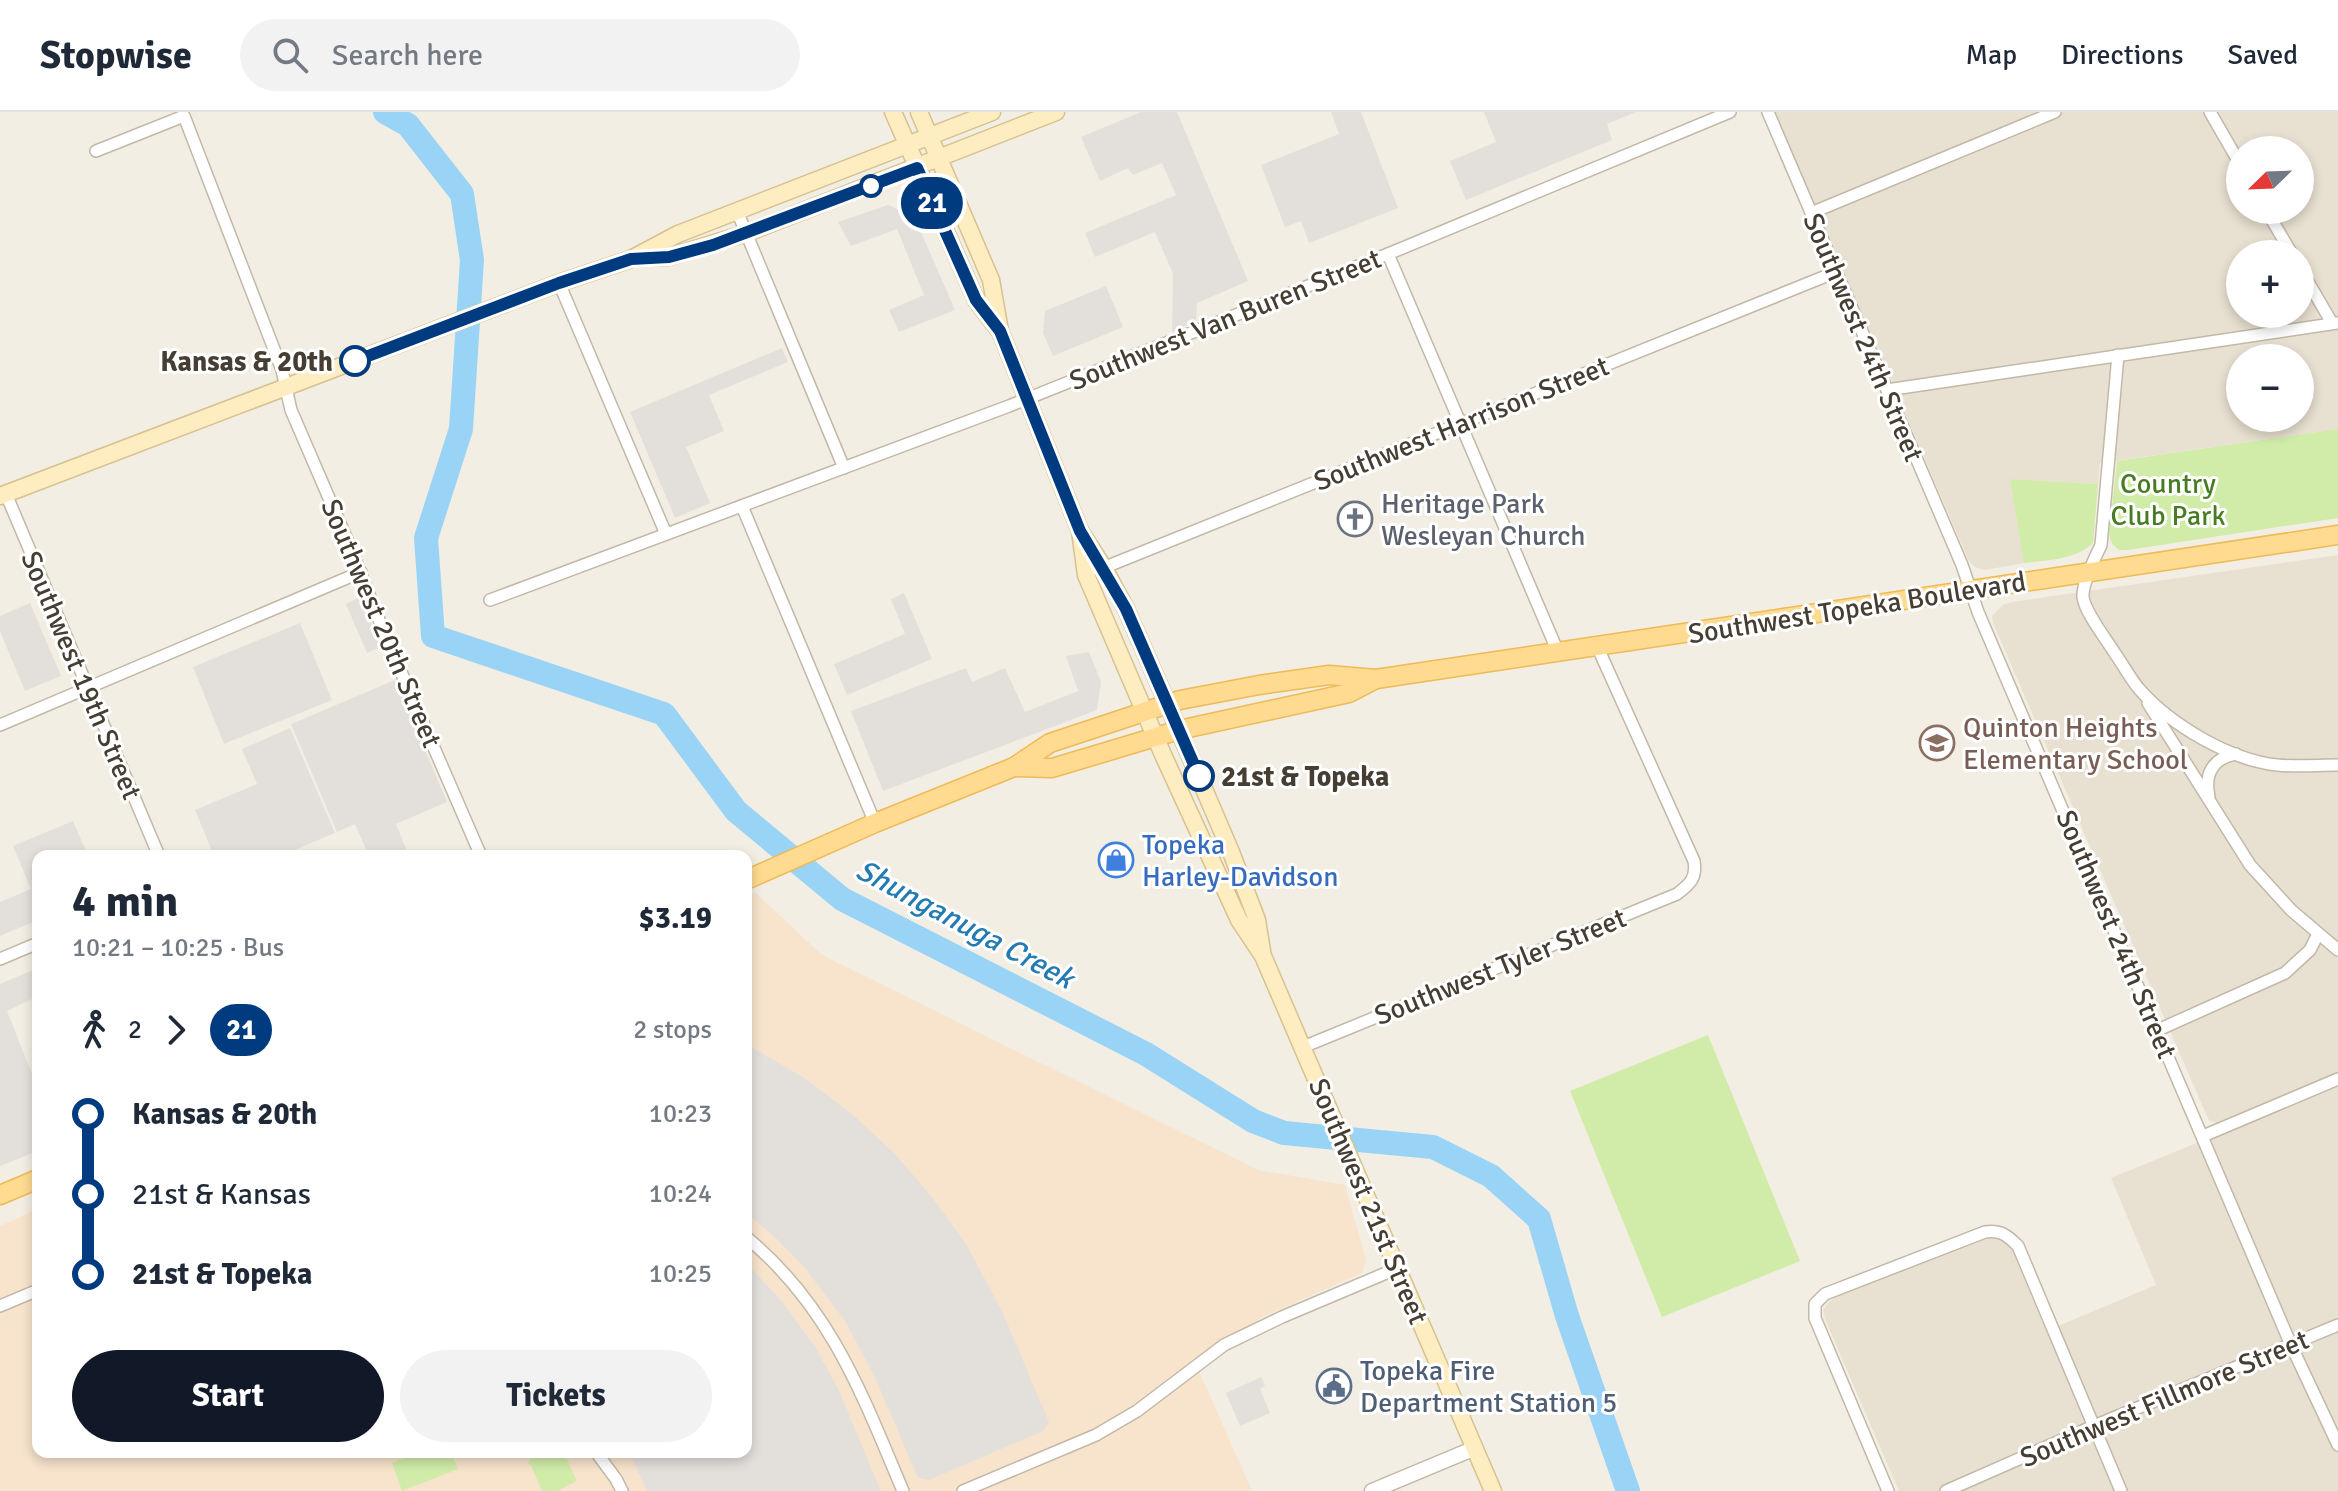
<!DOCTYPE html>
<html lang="en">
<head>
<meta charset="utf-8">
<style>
  :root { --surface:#fff; --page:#f2f2f3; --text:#1f2937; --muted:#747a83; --line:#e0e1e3; --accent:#111827 }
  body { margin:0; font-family:Signika,sans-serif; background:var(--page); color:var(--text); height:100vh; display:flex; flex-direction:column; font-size:30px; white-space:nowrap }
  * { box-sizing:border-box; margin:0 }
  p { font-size:26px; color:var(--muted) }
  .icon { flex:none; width:44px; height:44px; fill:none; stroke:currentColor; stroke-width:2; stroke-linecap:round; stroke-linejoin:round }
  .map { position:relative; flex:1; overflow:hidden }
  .panel { position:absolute; left:32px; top:738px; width:720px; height:608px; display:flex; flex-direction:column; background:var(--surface); border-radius:16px; box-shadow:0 4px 12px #0003 }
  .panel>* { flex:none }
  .badge { padding:0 16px; border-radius:26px; font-size:28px; line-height:52px }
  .needle { width:52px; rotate:247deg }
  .buttons { position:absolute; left:2226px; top:24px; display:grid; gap:16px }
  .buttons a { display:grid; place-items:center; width:88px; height:88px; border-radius:50%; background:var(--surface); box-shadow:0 4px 12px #0003; font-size:40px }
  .map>.badge { position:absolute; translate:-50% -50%; box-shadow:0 0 0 4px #fff }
  .legs { display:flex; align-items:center; gap:12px; height:88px; padding:0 40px; font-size:26px }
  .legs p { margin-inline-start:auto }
  .head { display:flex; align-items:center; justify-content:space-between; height:136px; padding:0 40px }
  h1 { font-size:44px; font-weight:700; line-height:60px }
  .cta { display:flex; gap:16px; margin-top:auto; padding:16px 40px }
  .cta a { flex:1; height:92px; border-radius:48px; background:var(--accent); color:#fff; font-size:32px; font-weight:700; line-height:92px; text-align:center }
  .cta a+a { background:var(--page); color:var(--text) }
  ul { padding:0 40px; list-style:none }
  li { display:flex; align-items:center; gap:28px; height:80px; font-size:30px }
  li i { display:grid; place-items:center; width:12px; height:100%; margin:0 10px; background:currentColor }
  li i::after { content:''; width:20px; height:20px; margin:-10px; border:6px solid; border-radius:50%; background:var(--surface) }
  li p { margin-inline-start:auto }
  li:first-child i { background:linear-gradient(#0000 50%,currentColor 0) }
  li:last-child i { background:linear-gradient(currentColor 50%,#0000 0) }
  header { display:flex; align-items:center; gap:48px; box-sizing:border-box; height:112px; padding:0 40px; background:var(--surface); border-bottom:2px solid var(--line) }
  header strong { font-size:38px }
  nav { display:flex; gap:44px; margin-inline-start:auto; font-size:28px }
  .search { width:560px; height:72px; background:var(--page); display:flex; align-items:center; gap:20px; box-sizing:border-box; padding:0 28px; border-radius:44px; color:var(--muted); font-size:30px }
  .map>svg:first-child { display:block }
  .residential { fill:#e8e0d1; fill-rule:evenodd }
  .commercial { fill:#f8e3cc }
  .green { fill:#d0eca8 }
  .parking { fill:#e3e0dc }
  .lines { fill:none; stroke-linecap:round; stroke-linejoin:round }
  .river { stroke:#99d4f6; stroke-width:24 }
  .minor-casing { stroke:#c2b8a8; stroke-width:14 }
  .tertiary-casing { stroke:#c2b8a8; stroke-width:17 }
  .secondary-casing { stroke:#d7c28f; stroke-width:19 }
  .primary-casing { stroke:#eeba57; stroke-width:21 }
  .minor { stroke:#fff; stroke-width:11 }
  .tertiary { stroke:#fff; stroke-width:14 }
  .secondary { stroke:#ffedc2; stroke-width:16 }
  .primary { stroke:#ffdb91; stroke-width:18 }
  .line-1-casing { stroke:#fff; stroke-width:18 }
  .line-1 { stroke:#003b80; stroke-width:12 }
  .stop-1-dot { fill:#fff; stroke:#003b80; stroke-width:4 }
  .labels { text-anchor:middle; stroke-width:6; stroke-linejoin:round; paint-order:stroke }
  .street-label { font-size:28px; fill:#463e33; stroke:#fff }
  .stop-label { font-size:28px; font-weight:bold; fill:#463e33; stroke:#fff; text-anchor:end }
  .park-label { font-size:28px; fill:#487c22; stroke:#fff }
  .worship-label { font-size:28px; fill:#5b616d; stroke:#fff; text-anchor:start }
  .education-label { font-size:28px; fill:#785e54; stroke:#fff; text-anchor:start }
  .shop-label { font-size:28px; fill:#366cbe; stroke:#fff; text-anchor:start }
  .service-label { font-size:28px; fill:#4e5e75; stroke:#fff; text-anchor:start }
  .water-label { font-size:30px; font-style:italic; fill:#227bb2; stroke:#fff }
</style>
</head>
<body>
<header>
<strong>Stopwise</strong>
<div class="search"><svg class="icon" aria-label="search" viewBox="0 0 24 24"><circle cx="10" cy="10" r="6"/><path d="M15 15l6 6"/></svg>Search here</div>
<nav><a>Map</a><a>Directions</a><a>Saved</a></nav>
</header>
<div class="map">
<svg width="2338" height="1379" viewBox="0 0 2338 1379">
  <rect width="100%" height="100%" fill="#f3eee3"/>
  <g class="residential">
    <path d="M 1775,0 L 2338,0 L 2338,317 L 2100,351 L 2098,372 L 2010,367 L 2024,451 L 1985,458 L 1975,455 L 1969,449 ZM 2240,38 L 2300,38 L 2300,98 L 2240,98 ZM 2240,142 L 2300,142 L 2300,202 L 2240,202 ZM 2240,246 L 2300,246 L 2300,306 L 2240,306 Z"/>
    <path d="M 2338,443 L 2338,961 L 2225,1010 L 2216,1011 L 2209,1008 L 2206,1002 L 1993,511 L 1992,504 L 2004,492 L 2012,490 Z"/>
    <path d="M 2338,973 L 2338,1379 L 1899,1379 L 1825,1207 L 1823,1198 L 1828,1191 L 1835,1185 L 1989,1126 L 1997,1126 L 2005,1130 L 2012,1138 L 2046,1219 L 2156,1173 L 2111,1066 Z"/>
  </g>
  <path class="commercial" d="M 756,781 L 822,843 L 1258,1058 L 1345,1073 L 1366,1148 L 1362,1161 L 1262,1205 L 1195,1250 L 1252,1379 L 0,1379 L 0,1114 L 38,1097 L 38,1340 L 746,1340 L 746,786 Z"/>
  <g class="green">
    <path d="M 2338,317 L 2338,406 L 2128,438 L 2119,438 L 2112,432 L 2109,422 L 2117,349 Z"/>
    <path d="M 2010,367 L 2098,372 L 2093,431 C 2075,448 2048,448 2024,451 Z"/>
    <path d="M 1708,923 L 1800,1149 L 1662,1205 L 1570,979 Z"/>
    <path d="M 417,1340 L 451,1340 L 458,1357 L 402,1379 L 392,1351 Z"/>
    <path d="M 533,1340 L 564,1340 L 576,1368 L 575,1370 L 557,1379 L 542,1379 L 531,1353 L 528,1352 Z"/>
  </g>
  <g class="parking">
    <path d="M 1141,0 L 1177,0 L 1248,169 L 1197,191 L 1196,209 L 1172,220 L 1173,162 L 1155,120 L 1095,145 L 1085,121 L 1176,83 L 1162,51 L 1133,63 L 1128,56 L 1100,69 L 1081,25 Z"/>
    <path d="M 1331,0 L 1361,0 L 1398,96 L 1309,131 L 1301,109 L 1285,115 L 1261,53 L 1339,22 Z"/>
    <path d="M 1484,0 L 1636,0 L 1607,12 L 1612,28 L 1466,88 L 1450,49 L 1496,30 Z"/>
    <path d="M 888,93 L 914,104 L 955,198 L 899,220 L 889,198 L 924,183 L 897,117 L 851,134 L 838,110 Z"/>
    <path d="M 1106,174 L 1123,215 L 1053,244 L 1043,221 L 1045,199 Z"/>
    <path d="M 782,236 L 788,250 L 709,283 L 724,319 L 686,335 L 710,391 L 675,406 L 630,300 Z"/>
    <path d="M 904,481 L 932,547 L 847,583 L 834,552 L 905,522 L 891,487 Z"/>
    <path d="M 360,485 L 381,535 L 367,541 L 346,492 Z"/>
    <path d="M 30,491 L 61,564 L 25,579 L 0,519 L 0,504 Z"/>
    <path d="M 300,511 L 332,588 L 224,632 L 193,555 Z"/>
    <path d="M 1089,540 L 1101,570 L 1097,598 L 883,679 L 851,599 L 966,556 L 972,570 L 1005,556 L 1025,600 L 1078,579 L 1066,544 Z"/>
    <path d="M 395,568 L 447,690 L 396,712 L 409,744 L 366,744 L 368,742 L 355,712 L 337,720 L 291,612 Z"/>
    <path d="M 290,616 L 335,721 L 280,744 L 214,744 L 195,698 L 257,672 L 242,637 Z"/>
    <path d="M 73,709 L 88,744 L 38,744 L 38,808 L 0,824 L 0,790 L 31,777 L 13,734 Z"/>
    <path d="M 38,856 L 38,884 L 7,899 L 38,977 L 38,1039 L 0,1054 L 0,872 Z"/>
    <path d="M 746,932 L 806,967 L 852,1002 L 895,1042 L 932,1085 L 966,1132 L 1002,1199 L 1049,1310 L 1043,1319 L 929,1368 L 918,1366 L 874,1263 L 845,1209 L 806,1157 L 776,1126 L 746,1101 Z"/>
    <path d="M 746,1151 L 780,1187 L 816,1236 L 839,1279 L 881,1379 L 647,1379 L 629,1340 L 746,1340 Z"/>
    <path d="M 1261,1265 L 1265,1274 L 1260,1277 L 1270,1301 L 1240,1314 L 1226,1281 Z"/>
  </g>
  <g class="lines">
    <path class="river" d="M 385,0 L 408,13 L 462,82 L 472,148 L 461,317 L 426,426 L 433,524 L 664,602 L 736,699 L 842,787 L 1146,942 L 1253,1009 L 1284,1021 L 1433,1035 L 1491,1064 L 1539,1107 L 1567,1204 L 1628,1379"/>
    <g class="minor-casing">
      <g id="minor">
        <path d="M 1768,0 L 1962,453 L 1978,500 L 2291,1233 L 2338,1333"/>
        <path d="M 2210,0 L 2240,52"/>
        <path d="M 96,39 L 184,4 L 282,258 L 291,298 L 351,437 L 385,523 L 481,744"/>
        <path d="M 2266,98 L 2292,142"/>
        <path d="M 737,99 L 844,356"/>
        <path d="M 1811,101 L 2055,0"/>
        <path d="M 1388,142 L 1558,540"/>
        <path d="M 2300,156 L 2332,211"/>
        <path d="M 559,171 L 666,422"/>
        <path d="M 2118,243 L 2101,433 C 2095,446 2082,471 2083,485 C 2085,501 2107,528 2116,543 C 2124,554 2131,568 2140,578 C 2171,613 2230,648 2277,653 C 2297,655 2318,653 2338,653"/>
        <path d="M 1887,278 L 2338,211"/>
        <path d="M 6,382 L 159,744"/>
        <path d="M 742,394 L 875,711"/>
        <path d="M 1098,458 L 1836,160"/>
        <path d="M 490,488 L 1009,294 L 1388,142 L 1730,0"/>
        <path d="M 2148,591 L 2250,753 L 2291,798 L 2338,838"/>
        <path d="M 0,613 L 361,460"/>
        <path d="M 2209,684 C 2204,662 2213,646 2236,642"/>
        <path d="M 0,847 L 38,831"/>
        <path d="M 2158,918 L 2285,861 L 2310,838 L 2318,822"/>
        <path d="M 1303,935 L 1677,782 C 1690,772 1697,766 1694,749 L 1597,534"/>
        <path d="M 2203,1024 L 2338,967"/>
        <path d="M 746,1125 C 830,1194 862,1282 903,1379"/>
        <path d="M 0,1194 L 38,1178"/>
        <path d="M 596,1340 L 616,1367 L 622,1379"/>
        <path d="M 963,1379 L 1096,1323 L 1137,1299 L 1224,1233 L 1282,1205 L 1398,1156"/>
        <path d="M 1888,1379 L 1815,1206 L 1815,1192 L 1825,1182 L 1985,1120 C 2001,1118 2007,1123 2018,1134 L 2121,1379"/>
        <path d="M 1946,1379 L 2094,1314 L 2338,1213"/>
      </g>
    </g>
    <g class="tertiary-casing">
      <path id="tertiary" d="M 1372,1379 L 1475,1336"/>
    </g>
    <g class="secondary-casing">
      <g id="secondary">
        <path d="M 893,0 L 976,188 L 998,217"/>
        <path d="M 919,0 L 991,168 L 1000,219 L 1080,419 L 1104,456 L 1126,497 L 1168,593 L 1231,740 L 1257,808 L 1262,839"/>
        <path d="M 637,146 L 669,145 L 747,121 L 1056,0"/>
        <path d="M 0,384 L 559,171 L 631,147 L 678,122 L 992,0"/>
        <path d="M 1080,419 L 1086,463 L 1164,645 L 1239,808 L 1263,844 L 1493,1379"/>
      </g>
    </g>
    <g class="primary-casing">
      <g id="primary">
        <path d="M 1014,655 L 1052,656 L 1179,618 L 1349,581 L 1376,567"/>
        <path d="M 746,768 L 875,711 L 1014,655 L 1050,631 L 1180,588 L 1259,573 L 1329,563 L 1376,567 L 2338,423"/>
        <path d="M 0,1083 L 38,1067"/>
      </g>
    </g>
    <use href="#minor" class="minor"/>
    <use href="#tertiary" class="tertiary"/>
    <use href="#secondary" class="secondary"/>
    <use href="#primary" class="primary"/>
  </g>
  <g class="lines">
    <g class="line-1-casing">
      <path id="line-1" d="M 355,249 L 559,171 L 631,147 L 669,145 L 713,133 L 917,56 L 976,188 L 1000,219 L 1080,419 L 1126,497 L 1199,664"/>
    </g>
    <use href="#line-1" class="line-1"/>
  </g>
  <defs>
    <g id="church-ring" transform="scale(1.8)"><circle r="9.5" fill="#fff" stroke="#6b7280" stroke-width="1.5"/><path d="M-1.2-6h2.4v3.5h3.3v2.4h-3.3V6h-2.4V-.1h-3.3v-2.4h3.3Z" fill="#6b7280"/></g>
    <g id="school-ring" transform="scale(1.8)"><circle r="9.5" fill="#fff" stroke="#8d6e63" stroke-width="1.5"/><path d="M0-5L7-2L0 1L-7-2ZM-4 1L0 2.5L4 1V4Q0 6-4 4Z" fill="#8d6e63"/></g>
    <g id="shop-ring" transform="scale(1.8)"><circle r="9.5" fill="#fff" stroke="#3f7fe0" stroke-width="1.5"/><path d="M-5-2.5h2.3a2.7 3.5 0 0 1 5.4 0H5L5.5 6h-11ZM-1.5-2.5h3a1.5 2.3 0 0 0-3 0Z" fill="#3f7fe0"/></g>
    <g id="civic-ring" transform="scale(1.8)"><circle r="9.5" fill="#fff" stroke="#5c6f8a" stroke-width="1.5"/><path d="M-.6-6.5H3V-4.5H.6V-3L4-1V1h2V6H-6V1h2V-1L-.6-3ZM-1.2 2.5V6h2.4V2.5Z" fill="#5c6f8a"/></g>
  </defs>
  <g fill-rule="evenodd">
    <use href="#church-ring" x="1355" y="407"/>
    <use href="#school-ring" x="1937" y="631"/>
    <use href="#shop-ring" x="1116" y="748"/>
    <use href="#civic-ring" x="1334" y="1274"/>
  </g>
  <g class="stop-1-dot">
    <circle cx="871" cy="74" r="10"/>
    <circle cx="355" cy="249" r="14"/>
    <circle cx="1199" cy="664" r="14"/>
  </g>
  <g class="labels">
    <g class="street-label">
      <text transform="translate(1225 207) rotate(-22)" y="10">Southwest Van Buren Street</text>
      <text transform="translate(1864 225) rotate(67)" y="10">Southwest 24th Street</text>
      <text transform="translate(1461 311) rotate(-22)" y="10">Southwest Harrison Street</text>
      <text transform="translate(1857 495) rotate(-9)" y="10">Southwest Topeka Boulevard</text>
      <text transform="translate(382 511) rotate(67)" y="10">Southwest 20th Street</text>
      <text transform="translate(82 563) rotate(67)" y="10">Southwest 19th Street</text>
      <text transform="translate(2117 822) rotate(67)" y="10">Southwest 24th Street</text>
      <text transform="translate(1500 854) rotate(-22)" y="10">Southwest Tyler Street</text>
      <text transform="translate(1369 1089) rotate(67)" y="10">Southwest 21st Street</text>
      <text transform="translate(2164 1286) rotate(-23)" y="10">Southwest Fillmore Street</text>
    </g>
    <g class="stop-label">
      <text x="333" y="259">Kansas &amp; 20th</text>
      <text x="1221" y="674" text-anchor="start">21st &amp; Topeka</text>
    </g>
    <g class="park-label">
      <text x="2168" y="381">Country<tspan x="2168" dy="32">Club Park</tspan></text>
    </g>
    <g class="worship-label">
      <text x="1381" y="401">Heritage Park<tspan x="1381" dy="32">Wesleyan Church</tspan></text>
    </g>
    <g class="education-label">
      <text x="1963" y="625">Quinton Heights<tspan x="1963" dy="32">Elementary School</tspan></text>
    </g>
    <g class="shop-label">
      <text x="1142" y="742">Topeka<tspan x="1142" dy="32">Harley-Davidson</tspan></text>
    </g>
    <g class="service-label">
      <text x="1360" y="1268">Topeka Fire<tspan x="1360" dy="32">Department Station 5</tspan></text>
    </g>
    <g class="water-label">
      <text transform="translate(965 812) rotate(28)" y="10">Shunganuga Creek</text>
    </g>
  </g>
</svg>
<div class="buttons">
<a><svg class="needle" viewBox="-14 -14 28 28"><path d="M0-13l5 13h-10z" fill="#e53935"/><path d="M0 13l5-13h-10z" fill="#747a83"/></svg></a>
<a>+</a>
<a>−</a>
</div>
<b class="badge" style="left:932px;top:91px;background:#003b80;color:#fff">21</b>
<section class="panel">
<div class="head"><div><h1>4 min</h1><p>10:21 – 10:25 · Bus</p></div><b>$3.19</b></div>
<div class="legs"><svg class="icon" aria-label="walk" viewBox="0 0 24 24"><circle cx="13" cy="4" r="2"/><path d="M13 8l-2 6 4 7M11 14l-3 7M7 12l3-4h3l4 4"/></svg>2<svg class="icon" aria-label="forward" viewBox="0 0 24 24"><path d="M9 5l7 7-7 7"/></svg><b class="badge" style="background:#003b80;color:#fff">21</b><p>2 stops</p></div>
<ul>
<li><i style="color:#003b80"></i><b>Kansas &amp; 20th</b><p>10:23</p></li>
<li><i style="color:#003b80"></i><span>21st &amp; Kansas</span><p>10:24</p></li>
<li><i style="color:#003b80"></i><b>21st &amp; Topeka</b><p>10:25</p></li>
</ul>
<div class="cta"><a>Start</a><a>Tickets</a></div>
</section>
</div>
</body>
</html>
